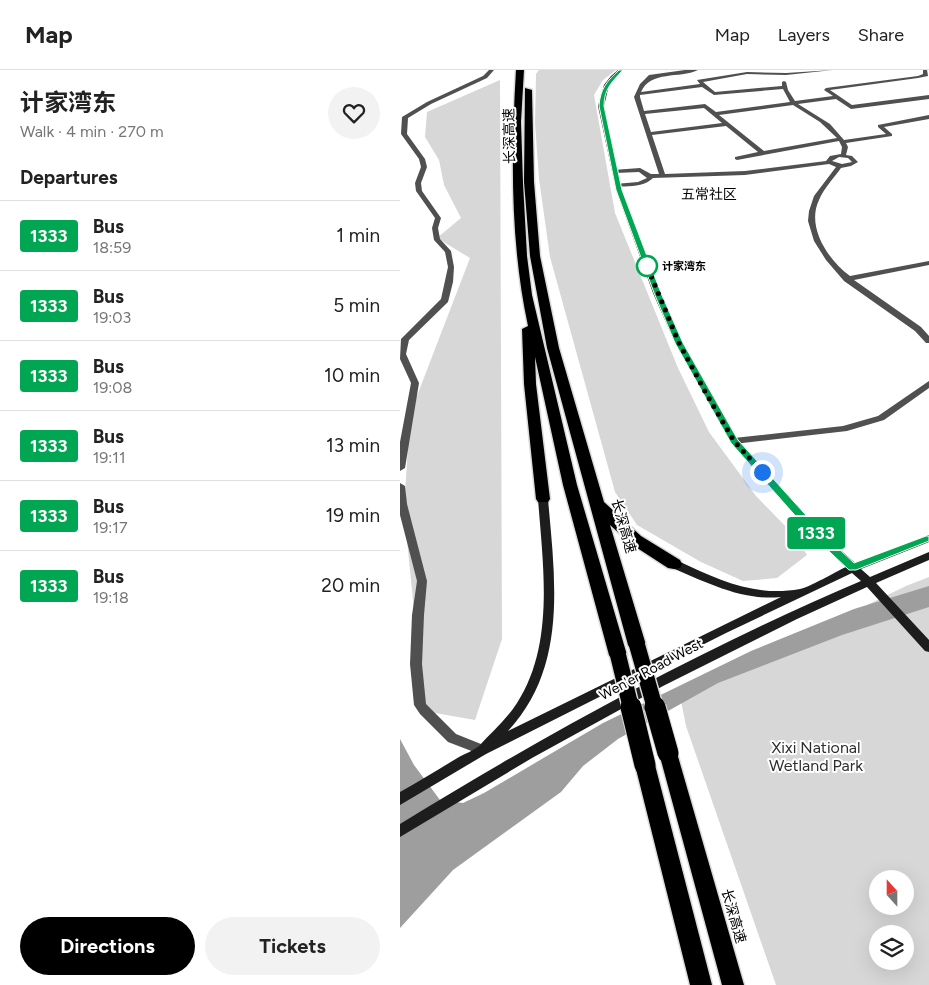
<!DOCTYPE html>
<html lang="en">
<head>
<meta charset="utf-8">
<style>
  :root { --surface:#fff; --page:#f2f2f2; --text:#222; --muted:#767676; --line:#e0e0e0; --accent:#000 }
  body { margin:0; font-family:Figtree,"Noto Sans SC",sans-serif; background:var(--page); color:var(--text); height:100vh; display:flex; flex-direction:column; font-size:19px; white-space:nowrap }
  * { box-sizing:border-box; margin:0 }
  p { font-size:16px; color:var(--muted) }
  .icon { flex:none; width:28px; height:28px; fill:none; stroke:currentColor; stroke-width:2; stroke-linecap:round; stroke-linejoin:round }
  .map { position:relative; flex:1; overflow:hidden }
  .panel { display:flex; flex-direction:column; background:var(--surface); width:400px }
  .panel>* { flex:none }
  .badge { padding:0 10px; border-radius:4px; font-size:18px; line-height:32px }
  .needle { width:32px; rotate:339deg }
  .tools { position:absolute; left:469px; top:800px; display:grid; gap:10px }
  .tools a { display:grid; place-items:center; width:45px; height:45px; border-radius:50%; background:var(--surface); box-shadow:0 5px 20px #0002; font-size:25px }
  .you { position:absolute; width:25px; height:25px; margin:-12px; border:4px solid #fff; border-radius:50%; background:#1a73e8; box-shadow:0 0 0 8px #1a73e833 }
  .map>.badge { position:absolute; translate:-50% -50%; box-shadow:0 0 0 2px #fff }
  h2 { padding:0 20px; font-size:19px; line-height:45px }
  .round { display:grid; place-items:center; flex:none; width:52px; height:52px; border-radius:26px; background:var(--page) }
  .summary { display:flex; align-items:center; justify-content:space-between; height:85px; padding:0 20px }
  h1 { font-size:24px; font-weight:700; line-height:38px }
  .primary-button { display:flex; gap:10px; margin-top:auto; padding:10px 20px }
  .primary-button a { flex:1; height:58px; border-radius:30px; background:var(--accent); color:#fff; font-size:20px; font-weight:700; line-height:58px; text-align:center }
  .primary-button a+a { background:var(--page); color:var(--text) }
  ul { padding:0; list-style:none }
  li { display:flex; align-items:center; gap:15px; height:70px; padding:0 20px; border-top:1px solid var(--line) }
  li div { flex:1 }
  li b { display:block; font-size:19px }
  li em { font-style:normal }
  li .badge { min-width:55px; font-weight:700; text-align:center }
  header { display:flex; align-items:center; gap:30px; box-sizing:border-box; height:70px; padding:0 25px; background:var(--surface); border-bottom:1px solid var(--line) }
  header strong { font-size:24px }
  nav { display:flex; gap:28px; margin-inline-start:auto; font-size:18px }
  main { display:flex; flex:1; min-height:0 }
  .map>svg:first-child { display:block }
  .green { fill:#d7d7d7; fill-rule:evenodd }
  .water { fill:#9e9e9e }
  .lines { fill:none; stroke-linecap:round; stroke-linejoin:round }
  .highway-casing { stroke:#dbdbdb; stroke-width:3 }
  .street { fill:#505050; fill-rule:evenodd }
  .secondary { fill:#1d1d1d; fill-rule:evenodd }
  .highway { fill:#000; fill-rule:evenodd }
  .highway-bridge-far1-casing { stroke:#dbdbdb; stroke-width:19; stroke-linecap:butt }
  .highway-bridge-casing { stroke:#dbdbdb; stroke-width:23; stroke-linecap:butt }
  .highway-bridge-far1 { stroke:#000; stroke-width:16 }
  .highway-bridge { stroke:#000; stroke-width:21 }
  .line { fill:#00a651; stroke:#fff }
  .walk { stroke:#000; stroke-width:5; stroke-dasharray:0 9 }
  .stop-dot { fill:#fff; stroke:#00a651; stroke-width:2.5 }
  .labels { text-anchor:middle; stroke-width:4; stroke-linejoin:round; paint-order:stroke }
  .far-stop-label { font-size:11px; font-weight:bold; fill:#000; stroke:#fff; text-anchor:start }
  .street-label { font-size:14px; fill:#000; stroke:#fff }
  .far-quarter-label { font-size:14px; fill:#000; stroke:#fff }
  .near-park-label { font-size:16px; fill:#2e2e2e; stroke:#fff }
</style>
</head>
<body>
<header>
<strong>Map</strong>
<nav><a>Map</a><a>Layers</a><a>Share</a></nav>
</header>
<main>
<section class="panel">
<div class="summary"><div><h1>计家湾东</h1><p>Walk · 4 min · 270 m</p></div><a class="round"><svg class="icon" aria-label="heart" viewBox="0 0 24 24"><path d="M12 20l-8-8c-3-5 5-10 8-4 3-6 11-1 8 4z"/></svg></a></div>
<h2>Departures</h2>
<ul>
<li><span class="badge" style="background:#00a651;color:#fff">1333</span><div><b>Bus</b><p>18:59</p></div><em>1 min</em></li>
<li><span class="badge" style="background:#00a651;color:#fff">1333</span><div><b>Bus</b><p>19:03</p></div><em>5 min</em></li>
<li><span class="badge" style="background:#00a651;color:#fff">1333</span><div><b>Bus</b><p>19:08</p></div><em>10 min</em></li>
<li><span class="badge" style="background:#00a651;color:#fff">1333</span><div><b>Bus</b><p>19:11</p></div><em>13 min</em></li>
<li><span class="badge" style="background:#00a651;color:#fff">1333</span><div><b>Bus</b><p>19:17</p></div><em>19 min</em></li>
<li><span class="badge" style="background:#00a651;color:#fff">1333</span><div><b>Bus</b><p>19:18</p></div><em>20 min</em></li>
</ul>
<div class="primary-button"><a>Directions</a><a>Tickets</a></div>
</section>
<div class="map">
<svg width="529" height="915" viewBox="0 0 529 915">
  <rect width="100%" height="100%" fill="#fff"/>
  <g class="green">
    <path d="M 139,0 L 216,0 L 203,10 L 194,25 L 215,143 L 278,298 L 309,362 L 356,426 L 395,466 L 407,485 L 377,508 L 343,511 L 301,492 L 237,455 L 215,422 L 150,187 L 139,109 L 135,53 L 136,4 Z"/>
    <path d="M 100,10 L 102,569 L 75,650 L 24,641 L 4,440 L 10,344 L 70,188 L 37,168 L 61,148 L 44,115 L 39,90 L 25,67 L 27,42 Z"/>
    <path d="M 529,507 L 529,915 L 376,915 L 286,656 L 280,626 L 506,516 ZM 478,809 L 505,809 L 505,836 L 478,836 ZM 478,864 L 505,864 L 505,891 L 478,891 Z"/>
  </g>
  <path class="water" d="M 529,516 L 529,537 L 442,565 L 318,613 L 218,669 L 183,696 L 161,722 L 53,800 L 0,858 L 0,669 L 14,695 L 40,730 L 63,733 L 84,723 L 203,653 L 351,581 L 454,539 Z"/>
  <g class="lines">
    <g class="highway-casing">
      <g id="highway">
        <path d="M 116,0 L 124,0 L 121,52 L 123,113 L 127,186 L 132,225 L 177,415 L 227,585 L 224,590 L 218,592 L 212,590 L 209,585 L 163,415 L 135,287 L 136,314 L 150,429 L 148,432 L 138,432 L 136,429 L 124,314 L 122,259 L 128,256 C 110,172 111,85 116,0 Z"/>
        <path d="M 125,18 L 132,20 L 134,112 L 140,186 L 159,278 L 204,432 L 241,466 L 280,490 L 282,494 L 280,498 L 274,499 L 268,498 L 231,474 L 210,455 L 246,575 L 243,580 L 237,581 L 231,580 L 228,575 L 147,278 L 130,186 L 124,112 Z"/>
        <path d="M 268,675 L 275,677 L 277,683 L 344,915 L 322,915 L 259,683 L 261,677 Z"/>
        <path d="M 245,687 L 252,689 L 255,695 L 312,915 L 290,915 L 235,695 L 238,689 Z"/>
      </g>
    </g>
    <g class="street">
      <path d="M 89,0 L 94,0 L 87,8 L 31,34 L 8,48 L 7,64 L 25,89 L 27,97 L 21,113 L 22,121 L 41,148 L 38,158 L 40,169 L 51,181 L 54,197 L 53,212 L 48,232 L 9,270 L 6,284 L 19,313 L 5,398 L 0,401 L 0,372 L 11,313 L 0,289 L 1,269 L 41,229 L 48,197 L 45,182 L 34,170 L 32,158 L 35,148 L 16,121 L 15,113 L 21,97 L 19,89 L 1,64 L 2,47 L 27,32 L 83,6 Z"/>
      <path d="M 285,0 L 298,0 C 279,9 251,0 241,22 L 300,14 L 297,10 L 347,2 L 386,3 L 433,0 L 386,5 L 347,4 L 303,12 L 315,22 L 382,16 L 382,12 L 384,11 L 386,12 L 388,20 L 395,31 L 433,26 L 424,20 L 426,18 L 518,6 L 523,4 L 523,0 L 527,0 L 528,6 L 518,8 L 430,20 L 452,35 L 529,25 L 529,29 L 451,39 L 436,29 L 398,34 L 430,54 L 444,70 L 486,64 L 478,57 L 478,55 L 529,45 L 529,49 L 484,57 L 492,64 L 492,66 L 446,73 L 448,77 L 446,85 L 452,86 L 458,92 L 451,96 L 441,98 C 434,108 424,118 419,130 C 406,157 428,190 450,206 L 529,191 L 529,195 L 454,210 L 521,257 L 529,266 L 529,273 L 526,273 L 515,261 L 444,211 L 426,190 L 414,171 L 408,151 L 409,141 L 414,126 L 436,97 L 429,94 L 345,105 L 253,108 C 244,117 227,117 215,116 L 215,114 L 238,112 L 247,108 L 239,102 L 215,103 L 212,101 L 213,100 L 240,98 L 251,104 L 259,104 L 234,27 L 240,14 L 249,5 ZM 302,17 L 314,25 L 383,19 L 390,32 L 316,42 L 305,34 L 244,41 L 240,27 L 240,25 ZM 393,35 L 420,52 L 437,68 L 364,81 L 319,45 ZM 304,38 L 322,53 L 251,62 L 245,44 ZM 326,56 L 358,82 L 335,87 L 335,89 L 337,90 L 439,71 L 442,77 L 441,84 L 430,86 L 426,91 L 345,101 L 265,104 L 252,65 ZM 439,87 L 448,88 L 452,92 L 442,94 L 432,91 Z"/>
      <path d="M 529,311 L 529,318 L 484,350 L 447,361 L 334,374 L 330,371 L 334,368 L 443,356 L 478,346 Z"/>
      <path d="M 0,413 L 5,416 L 7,434 L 27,511 L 24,545 L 22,594 L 26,634 L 56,664 L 86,676 L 88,680 L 86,684 L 82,685 L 48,672 L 20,644 L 14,635 L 10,594 L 12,545 L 17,511 L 0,445 Z"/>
    </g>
    <path class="secondary" d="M 218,0 L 223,0 L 214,8 L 209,15 L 204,36 L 222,120 L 261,223 L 283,273 L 338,370 L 424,465 L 455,493 L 529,465 L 529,472 L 461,499 L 470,507 L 529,482 L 529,490 L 476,513 L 529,570 L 529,582 L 525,581 L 467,517 L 397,549 L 263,616 L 132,688 L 0,767 L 0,754 C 148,663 301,579 461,511 L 452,503 L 326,563 L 86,684 L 0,735 L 0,722 C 20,711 39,699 59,687 C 65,684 74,680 79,676 C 91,663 107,649 117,633 C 155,574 143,496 138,429 L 140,427 L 143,426 L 148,429 C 155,510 168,597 108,661 L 381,527 C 341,531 306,512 270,497 L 269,494 L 270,491 L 278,491 C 319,510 354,527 400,519 C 410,517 435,502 446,497 L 416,469 L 331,373 L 275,273 L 253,223 L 216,120 L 198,36 L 204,15 L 211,6 Z"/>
    <use href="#highway" class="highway"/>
    <g class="highway-bridge-far1-casing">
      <g id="highway-bridge-far1">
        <path d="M 237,575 L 255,638"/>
        <path d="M 218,585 L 231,638"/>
      </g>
    </g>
    <g class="highway-bridge-casing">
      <g id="highway-bridge">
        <path d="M 231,637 L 245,695"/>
        <path d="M 255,637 L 268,683"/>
      </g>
    </g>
    <use href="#highway-bridge-far1" class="highway-bridge-far1"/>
    <use href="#highway-bridge" class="highway-bridge"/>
  </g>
  <path class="line" d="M 219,0 L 223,0 C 212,12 204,19 204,36 L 222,120 L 261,223 L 283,273 L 338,370 L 423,464 L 454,493 L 526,466 L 529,466 L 529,471 L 456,500 L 449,500 L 416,469 L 331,373 L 275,273 L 254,223 L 216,120 L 199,36 C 200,19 207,11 219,0 Z"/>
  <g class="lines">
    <path class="walk" d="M 247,196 L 244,189 L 279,273 L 307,325 L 334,371 L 362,402"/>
  </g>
  <circle class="stop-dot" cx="247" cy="196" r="10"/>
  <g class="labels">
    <g class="far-stop-label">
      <text x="262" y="200">计家湾东</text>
    </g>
    <g class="street-label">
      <text transform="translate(109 66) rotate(-91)" y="5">长深高速</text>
      <text transform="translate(224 456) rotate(74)" y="5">长深高速</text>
      <text transform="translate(251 599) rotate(-28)" y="5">Wen'er Road West</text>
      <text transform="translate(334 846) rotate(74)" y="5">长深高速</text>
    </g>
    <g class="far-quarter-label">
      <text x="309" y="129">五常社区</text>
    </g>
    <g class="near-park-label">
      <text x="416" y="683">Xixi National<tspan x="416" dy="18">Wetland Park</tspan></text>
    </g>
  </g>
</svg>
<div class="tools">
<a><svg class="needle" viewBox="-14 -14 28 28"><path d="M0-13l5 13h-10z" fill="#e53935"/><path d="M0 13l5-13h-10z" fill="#767676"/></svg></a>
<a><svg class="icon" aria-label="layers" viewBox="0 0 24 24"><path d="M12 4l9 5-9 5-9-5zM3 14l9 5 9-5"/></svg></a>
</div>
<div class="you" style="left:362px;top:402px"></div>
<b class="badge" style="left:416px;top:463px;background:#00a651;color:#fff">1333</b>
</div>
</main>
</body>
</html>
